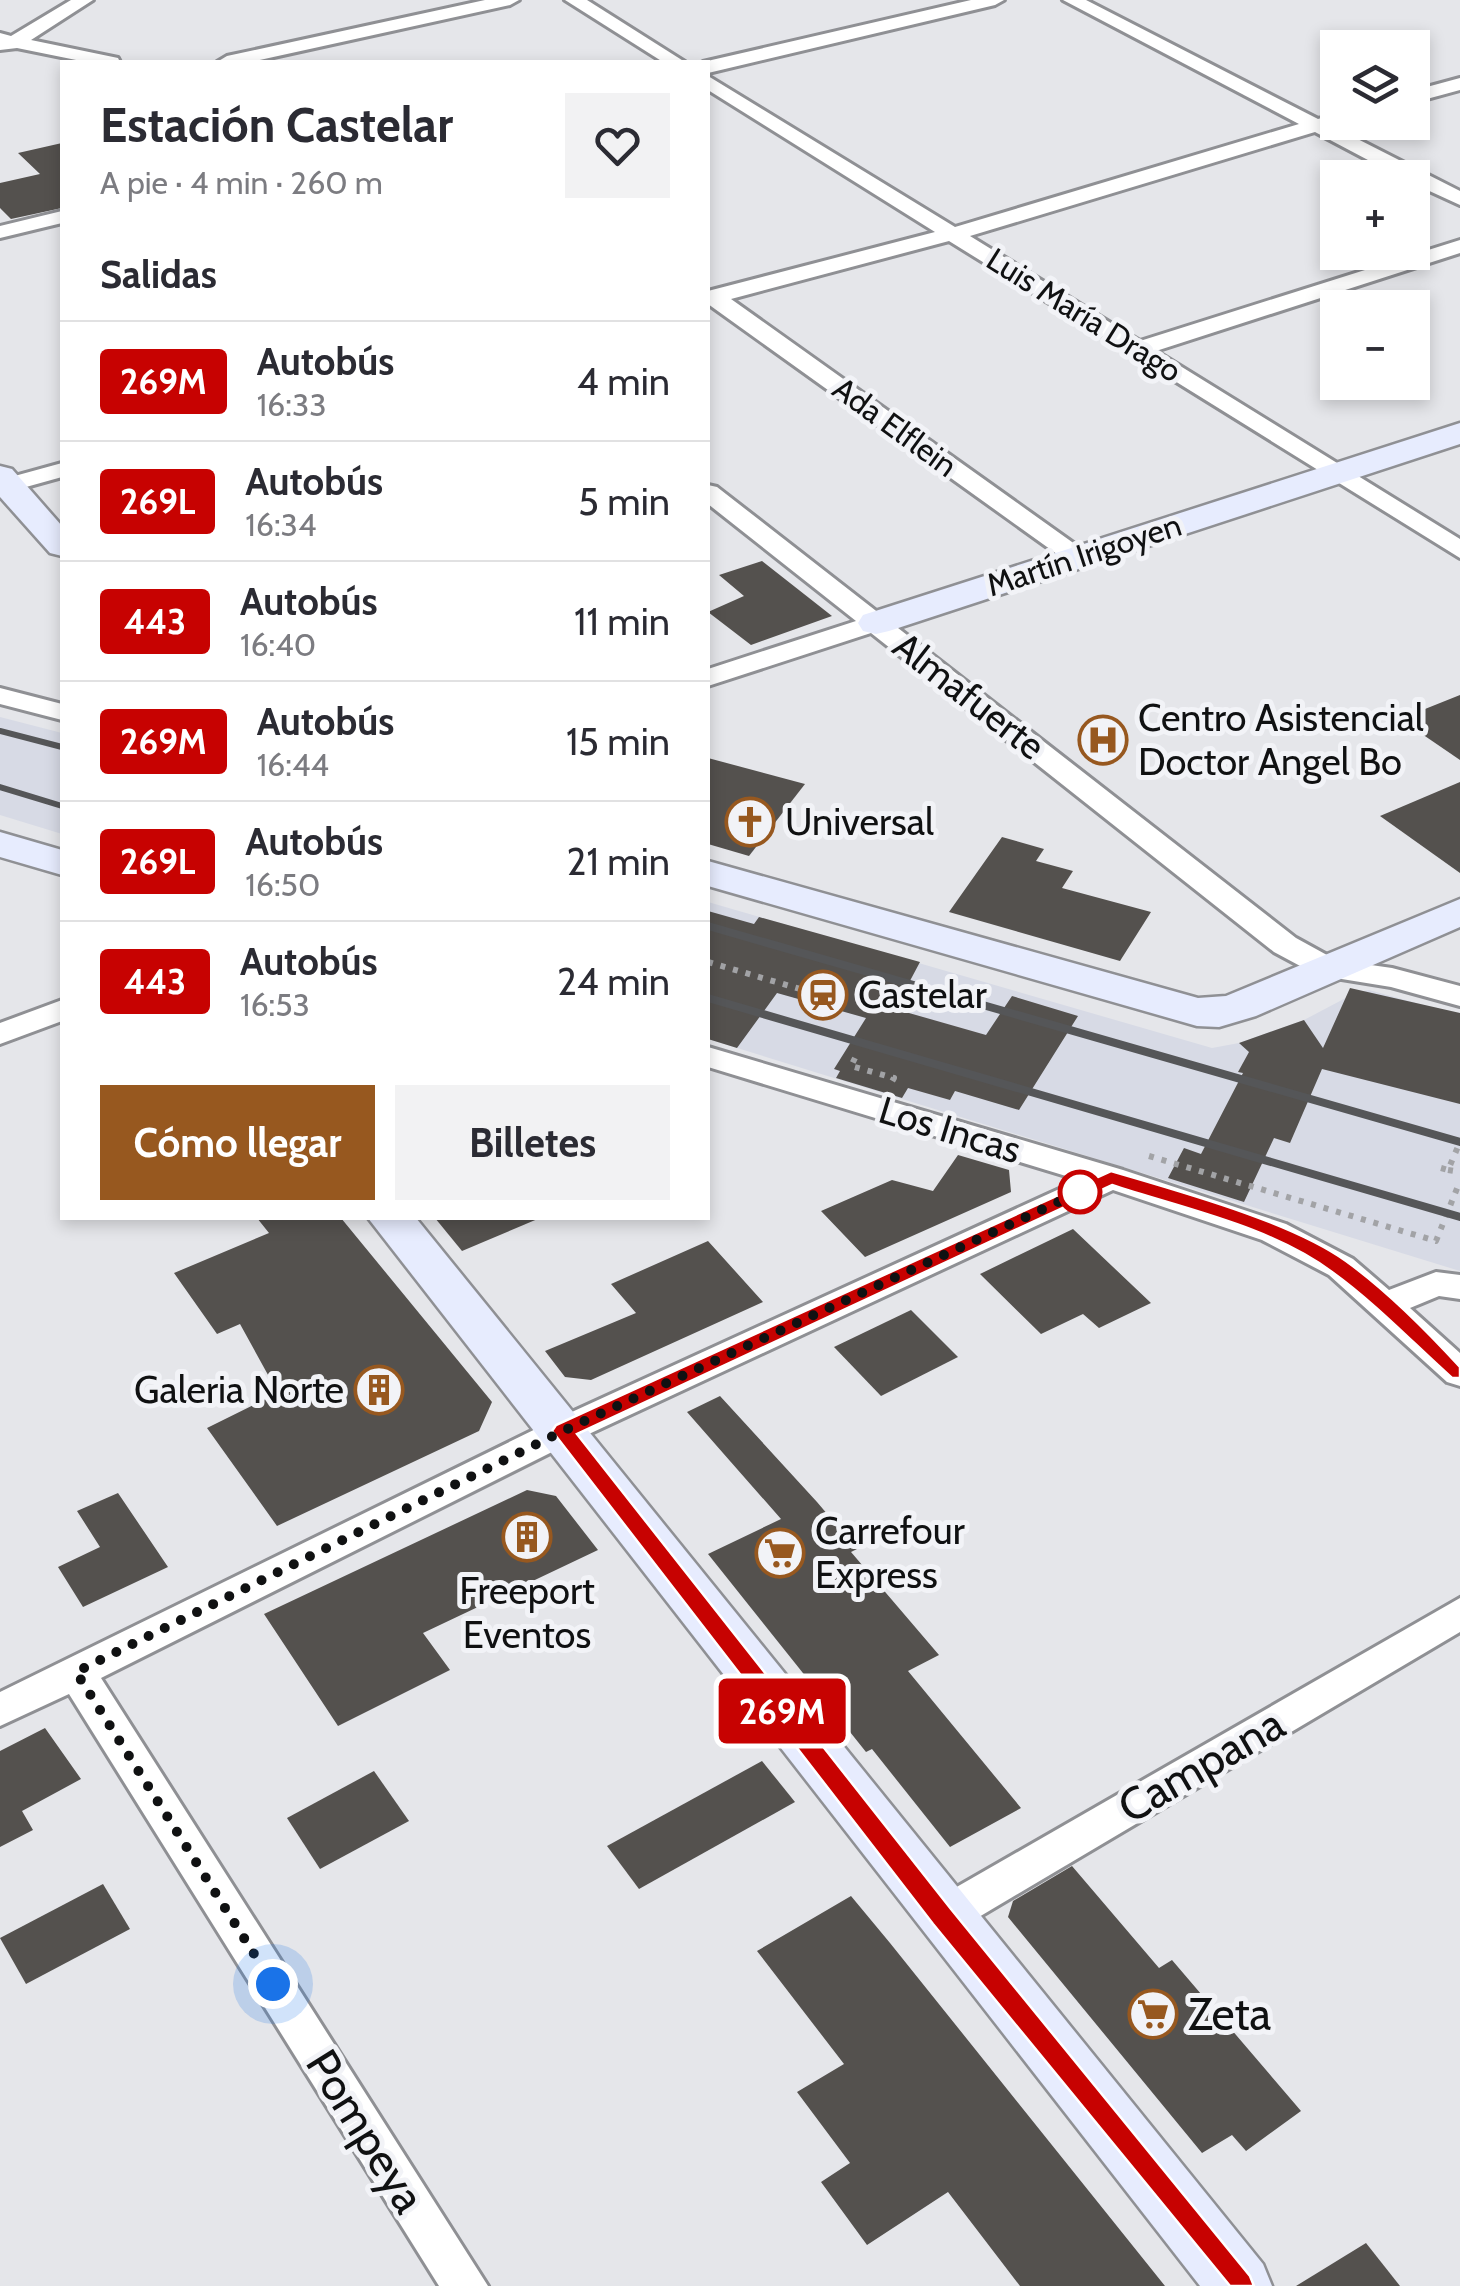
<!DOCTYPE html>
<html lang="es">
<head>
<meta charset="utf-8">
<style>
  :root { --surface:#fff; --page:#f2f2f3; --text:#2b2b33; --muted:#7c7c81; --line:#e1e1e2; --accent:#97581f }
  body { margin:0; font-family:Cabin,sans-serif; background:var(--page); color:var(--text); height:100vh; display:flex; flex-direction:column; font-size:38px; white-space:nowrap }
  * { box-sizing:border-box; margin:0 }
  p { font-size:32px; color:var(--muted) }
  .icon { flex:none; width:55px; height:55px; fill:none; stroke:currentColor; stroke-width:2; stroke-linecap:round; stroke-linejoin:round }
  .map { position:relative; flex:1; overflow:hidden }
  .panel { position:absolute; left:60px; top:60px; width:650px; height:1160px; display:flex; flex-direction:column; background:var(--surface); border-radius:0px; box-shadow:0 5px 15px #0003 }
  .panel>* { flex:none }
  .badge { padding:0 20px; border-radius:8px; font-size:35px; line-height:65px }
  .buttons { position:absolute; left:1320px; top:30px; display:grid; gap:20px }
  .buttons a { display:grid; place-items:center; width:110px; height:110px; border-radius:0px; background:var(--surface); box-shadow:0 5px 15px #0003; font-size:50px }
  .you { position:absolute; width:50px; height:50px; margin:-25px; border:8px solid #fff; border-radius:50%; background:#1a73e8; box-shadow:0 0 0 15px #1a73e833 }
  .map>.badge { position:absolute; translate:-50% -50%; box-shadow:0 0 0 5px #fff }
  h2 { padding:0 40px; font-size:38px; line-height:90px }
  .round { display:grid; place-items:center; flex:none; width:105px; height:105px; border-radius:0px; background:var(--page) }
  .overview { display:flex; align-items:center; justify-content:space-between; height:170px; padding:0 40px }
  h1 { font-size:48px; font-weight:700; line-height:75px }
  .cta { display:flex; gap:20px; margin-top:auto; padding:20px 40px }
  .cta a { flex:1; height:115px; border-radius:0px; background:var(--accent); color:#fff; font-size:40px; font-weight:700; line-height:115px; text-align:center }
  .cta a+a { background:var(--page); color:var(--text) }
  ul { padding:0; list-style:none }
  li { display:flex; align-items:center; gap:30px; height:120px; padding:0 40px; border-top:2px solid var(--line) }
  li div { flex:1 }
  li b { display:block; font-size:38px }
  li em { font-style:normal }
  li .badge { min-width:110px; font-weight:700; text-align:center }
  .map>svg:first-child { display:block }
  .built { fill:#d7dae5 }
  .building { fill:#54514e }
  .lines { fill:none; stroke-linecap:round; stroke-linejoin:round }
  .street-casing { stroke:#8f9094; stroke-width:6 }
  .secondary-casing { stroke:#8f9094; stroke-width:5 }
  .path { stroke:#a2a3a6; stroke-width:6; stroke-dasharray:5 8; stroke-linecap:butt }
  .street { fill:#fff; fill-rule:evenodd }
  .secondary { fill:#e7ecfe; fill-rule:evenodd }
  .rail-far1 { stroke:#555658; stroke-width:6 }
  .rail { stroke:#555658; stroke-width:8 }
  .line { fill:#c70201; stroke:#fff; stroke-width:2.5 }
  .walk { stroke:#101112; stroke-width:10; stroke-dasharray:0 18 }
  .stop-dot { fill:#fff; stroke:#c70201; stroke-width:5 }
  .labels { text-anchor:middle; stroke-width:10; stroke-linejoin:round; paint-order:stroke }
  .far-street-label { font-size:32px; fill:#101112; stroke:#f2f3f7 }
  .street-label { font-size:38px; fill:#101112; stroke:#f2f3f7 }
  .poi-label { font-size:38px; fill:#101112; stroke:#f2f3f7; text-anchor:start }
  .near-street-label { font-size:45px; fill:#101112; stroke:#f2f3f7 }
  .near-poi-label { font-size:45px; fill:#101112; stroke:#f2f3f7; text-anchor:start }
</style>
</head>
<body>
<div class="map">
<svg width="1460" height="2286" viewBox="0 0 1460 2286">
  <rect width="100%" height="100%" fill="#e5e6ea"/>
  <g class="built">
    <path d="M 0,717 L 62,733 L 62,834 L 0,815 Z"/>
    <path d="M 708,902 L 1212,1048 L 1239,1043 L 1304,1020 L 1357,992 L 1369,990 L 1460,1015 L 1460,1271 L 708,1039 Z"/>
  </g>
  <g class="building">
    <path d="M 62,143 L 62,208 L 11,219 L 0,208 L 0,183 L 40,174 L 18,153 Z"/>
    <path d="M 762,561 L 832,616 L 751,645 L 708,612 L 744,596 L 719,575 Z"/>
    <path d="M 1460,695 L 1460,760 L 1400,719 Z"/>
    <path d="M 708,758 L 805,784 L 749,856 L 708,844 Z"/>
    <path d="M 1460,782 L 1460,873 L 1380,816 Z"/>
    <path d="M 1002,837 L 1044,849 L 1036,861 L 1073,871 L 1062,888 L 1151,912 L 1120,961 L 949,912 Z"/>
    <path d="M 708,911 L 754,924 L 759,917 L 920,962 L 895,1009 L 986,1035 L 1012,996 L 1078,1016 L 1019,1110 L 955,1091 L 950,1100 L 908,1088 L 902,1098 L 836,1078 L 840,1071 L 834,1069 L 866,1018 L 777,993 L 737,1048 L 708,1039 Z"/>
    <path d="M 1350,988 L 1460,1013 L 1460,1104 L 1322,1069 L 1290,1143 L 1274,1138 L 1244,1202 L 1168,1178 L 1184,1148 L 1201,1154 L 1243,1073 L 1238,1072 L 1249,1052 L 1239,1043 L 1304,1020 L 1323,1048 Z"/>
    <path d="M 958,1155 L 1009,1170 L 1011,1192 L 865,1257 L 821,1211 L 892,1180 L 933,1191 Z"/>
    <path d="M 257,1218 L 341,1218 L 492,1402 L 479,1431 L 277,1526 L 207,1428 L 278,1393 L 240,1324 L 217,1334 L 174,1273 L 269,1233 Z"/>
    <path d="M 435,1218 L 540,1218 L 462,1251 Z"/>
    <path d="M 1073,1229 L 1151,1303 L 1099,1328 L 1083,1314 L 1041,1334 L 980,1274 Z"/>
    <path d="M 708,1241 L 763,1302 L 591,1380 L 565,1377 L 545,1351 L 636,1313 L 611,1284 Z"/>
    <path d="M 911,1310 L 958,1357 L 881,1396 L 834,1347 Z"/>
    <path d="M 720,1396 L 817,1502 L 857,1549 L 851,1552 L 939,1655 L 908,1671 L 1021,1808 L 950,1847 L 872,1749 L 866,1752 L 708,1554 L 781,1519 L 687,1412 Z"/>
    <path d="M 527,1490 L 556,1496 L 598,1550 L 423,1633 L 450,1670 L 338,1726 L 264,1614 Z"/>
    <path d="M 118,1493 L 168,1567 L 83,1607 L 58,1567 L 100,1547 L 77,1511 Z"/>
    <path d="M 45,1728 L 81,1779 L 22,1811 L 33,1830 L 0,1847 L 0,1751 Z"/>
    <path d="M 762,1761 L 795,1802 L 639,1889 L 607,1846 Z"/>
    <path d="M 374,1771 L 409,1821 L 320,1869 L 287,1818 Z"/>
    <path d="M 1072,1866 L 1159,1968 L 1172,1960 L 1301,2111 L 1246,2151 L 1232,2135 L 1202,2153 L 1008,1917 L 1013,1901 Z"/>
    <path d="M 103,1884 L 130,1929 L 26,1984 L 0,1938 Z"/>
    <path d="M 851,1896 L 890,1943 L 1165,2286 L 1020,2286 L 948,2192 L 867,2245 L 821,2182 L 850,2163 L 797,2092 L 844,2064 L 757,1951 Z"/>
    <path d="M 1366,2243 L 1400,2286 L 1296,2286 Z"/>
  </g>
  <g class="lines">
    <g class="street-casing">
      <g id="street">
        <path d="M 71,0 L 93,0 L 31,40 L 118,58 L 120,62 L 86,62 L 17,48 L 0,50 L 0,33 L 11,36 Z"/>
        <path d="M 485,0 L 519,0 L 510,5 L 251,62 L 217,62 L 227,56 Z"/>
        <path d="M 565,0 L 587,0 L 685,62 L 663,62 Z"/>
        <path d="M 971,0 L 1004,0 L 995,5 L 708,73 L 708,62 L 703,62 Z"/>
        <path d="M 1063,0 L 1086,0 L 1318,119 L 1338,113 L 1338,122 L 1345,122 L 1334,127 L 1460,191 L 1460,205 L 1412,183 L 1412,178 L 1402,178 L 1315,132 L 970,236 L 1140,341 L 1460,240 L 1460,253 L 1156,351 L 1460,539 L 1460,558 L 949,241 L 731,299 L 1086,552 L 1090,557 L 1086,562 L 1068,562 L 708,304 L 708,291 L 935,232 L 708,90 L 708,76 L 955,227 L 1299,124 Z"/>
        <path d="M 1460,78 L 1460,90 L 1412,103 L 1412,91 Z"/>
        <path d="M 62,211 L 62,223 L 0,238 L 0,226 Z"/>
        <path d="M 62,463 L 62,477 L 8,492 L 0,490 L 0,480 Z"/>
        <path d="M 708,485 L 717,487 L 1296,938 L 1336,960 L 1392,968 L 1460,986 L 1460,1006 L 1391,987 L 1317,975 L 1274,952 L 871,633 L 708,686 L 708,669 L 856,621 L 708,504 Z"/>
        <path d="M 0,688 L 62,704 L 62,720 L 0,704 Z"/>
        <path d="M 62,1000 L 62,1021 L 0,1044 L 0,1023 Z"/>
        <path d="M 708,1047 L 1123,1170 L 1286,1224 L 1353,1259 L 1389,1290 L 1436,1272 L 1460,1275 L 1460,1299 L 1439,1296 L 1410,1308 L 1460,1353 L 1460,1386 L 1447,1382 L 1329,1275 L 1262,1240 L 1113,1190 L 576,1440 L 101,1678 L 488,2286 L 439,2286 L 69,1694 L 0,1726 L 0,1692 L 550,1422 L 1079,1180 L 708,1067 Z"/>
        <path d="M 1460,1598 L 1460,1632 L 957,1930 L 942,1935 L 927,1930 L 921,1917 L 927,1904 Z"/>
      </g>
    </g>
    <g class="secondary-casing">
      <g id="secondary">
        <path d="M 1460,423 L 1460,444 L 889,631 L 876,634 L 863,631 L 858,623 L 863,615 Z"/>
        <path d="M 0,466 L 12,469 L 62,526 L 62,556 L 50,553 L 0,497 Z"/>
        <path d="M 0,832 L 62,850 L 62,875 L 0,857 Z"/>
        <path d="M 708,861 L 1198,998 L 1226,996 L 1460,899 L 1460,927 L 1256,1016 L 1219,1027 L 1197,1026 L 708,886 Z"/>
        <path d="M 368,1218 L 416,1218 L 1263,2264 L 1272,2286 L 1200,2286 Z"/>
      </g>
    </g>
    <g class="path">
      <path d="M 708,962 L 807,991"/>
      <path d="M 855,1058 L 851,1066 L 894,1078 L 890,1085"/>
      <path d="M 1149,1156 L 1436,1241 L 1460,1181"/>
      <path d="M 1441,1168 L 1448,1170 L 1460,1142"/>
      <path d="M 1448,1170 L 1460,1172"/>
    </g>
    <use href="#street" class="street"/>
    <use href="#secondary" class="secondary"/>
    <g class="rail-far1">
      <path d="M 0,731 L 62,747"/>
      <path d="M 0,787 L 62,806"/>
    </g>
    <g class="rail">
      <path d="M 708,926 L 1460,1142"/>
      <path d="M 708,998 L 1460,1217"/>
    </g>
  </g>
  <path class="line" d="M 1111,1171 C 1179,1191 1290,1221 1346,1261 C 1389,1292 1428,1332 1460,1367 L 1460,1378 L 1452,1378 C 1413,1343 1375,1303 1332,1272 C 1270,1226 1184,1209 1112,1185 L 577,1434 L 951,1909 L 1250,2276 L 1254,2286 L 1230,2286 L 933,1924 L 552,1431 L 556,1425 Z"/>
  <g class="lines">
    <path class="walk" d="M 273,1984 L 76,1672 L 563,1431 L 1080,1192"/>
  </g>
  <defs>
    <g id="hospital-ring" transform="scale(2.5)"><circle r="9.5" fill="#f2f3f7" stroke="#97581f" stroke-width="1.5"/><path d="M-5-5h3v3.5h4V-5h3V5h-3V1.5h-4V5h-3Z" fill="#97581f"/></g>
    <g id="church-ring" transform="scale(2.5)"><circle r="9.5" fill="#f2f3f7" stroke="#97581f" stroke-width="1.5"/><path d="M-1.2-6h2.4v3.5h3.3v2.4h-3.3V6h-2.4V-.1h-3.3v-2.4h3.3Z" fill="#97581f"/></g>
    <g id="station-ring" transform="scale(2.5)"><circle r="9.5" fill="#f2f3f7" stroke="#97581f" stroke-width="1.5"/><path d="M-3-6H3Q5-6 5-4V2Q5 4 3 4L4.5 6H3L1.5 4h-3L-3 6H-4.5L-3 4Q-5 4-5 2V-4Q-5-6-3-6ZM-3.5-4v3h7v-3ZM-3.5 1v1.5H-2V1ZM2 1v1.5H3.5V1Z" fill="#97581f"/></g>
    <g id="building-ring" transform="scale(2.5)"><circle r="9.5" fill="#f2f3f7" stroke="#97581f" stroke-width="1.5"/><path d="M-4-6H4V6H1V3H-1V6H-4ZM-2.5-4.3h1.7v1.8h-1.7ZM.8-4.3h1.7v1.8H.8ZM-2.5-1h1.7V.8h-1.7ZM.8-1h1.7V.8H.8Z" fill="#97581f"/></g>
    <g id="supermarket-ring" transform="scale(2.5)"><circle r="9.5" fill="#f2f3f7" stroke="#97581f" stroke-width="1.5"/><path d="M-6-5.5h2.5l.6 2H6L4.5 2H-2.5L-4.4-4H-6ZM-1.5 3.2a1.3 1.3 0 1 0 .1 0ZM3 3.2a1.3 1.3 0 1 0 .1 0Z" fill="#97581f"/></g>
  </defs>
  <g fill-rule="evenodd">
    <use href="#hospital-ring" x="1103" y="740"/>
    <use href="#church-ring" x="750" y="822"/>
    <use href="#station-ring" x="823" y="995"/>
    <use href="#building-ring" x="379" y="1390"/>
    <use href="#building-ring" x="527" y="1537"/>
    <use href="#supermarket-ring" x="780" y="1553"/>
    <use href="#supermarket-ring" x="1153" y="2014"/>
  </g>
  <circle class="stop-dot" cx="1080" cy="1192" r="20"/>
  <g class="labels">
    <g class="far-street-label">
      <text transform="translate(1084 315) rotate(32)" y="11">Luis María Drago</text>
      <text transform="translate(895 427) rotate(36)" y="11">Ada Elflein</text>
      <text transform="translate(1084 555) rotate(-18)" y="11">Martín Irigoyen</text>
    </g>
    <g class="street-label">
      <text transform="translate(969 696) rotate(38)" y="13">Almafuerte</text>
      <text transform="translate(950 1130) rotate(17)" y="13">Los Incas</text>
    </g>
    <g class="poi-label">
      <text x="1138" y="731">Centro Asistencial<tspan x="1138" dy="44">Doctor Angel Bo</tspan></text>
      <text x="785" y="835">Universal</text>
      <text x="858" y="1008">Castelar</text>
      <text x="344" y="1403" text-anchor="end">Galeria Norte</text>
      <text x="815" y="1544">Carrefour<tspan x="815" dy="44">Express</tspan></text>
      <text x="527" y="1604" text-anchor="middle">Freeport<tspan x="527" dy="44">Eventos</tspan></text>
    </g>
    <g class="near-street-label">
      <text transform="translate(1201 1765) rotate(-30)" y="16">Campana</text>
      <text transform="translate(366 2131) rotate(58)" y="16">Pompeya</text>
    </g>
    <g class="near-poi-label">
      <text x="1188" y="2030">Zeta</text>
    </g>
  </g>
</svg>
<div class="buttons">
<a><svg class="icon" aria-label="layers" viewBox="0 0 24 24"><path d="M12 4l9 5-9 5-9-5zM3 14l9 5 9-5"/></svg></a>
<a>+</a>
<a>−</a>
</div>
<div class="you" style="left:273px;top:1984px"></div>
<b class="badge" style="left:782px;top:1711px;background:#c70201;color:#fff">269M</b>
<section class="panel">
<div class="overview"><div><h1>Estación Castelar</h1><p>A pie · 4 min · 260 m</p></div><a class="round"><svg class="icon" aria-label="heart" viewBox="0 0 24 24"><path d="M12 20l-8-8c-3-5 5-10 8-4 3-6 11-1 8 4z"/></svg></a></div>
<h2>Salidas</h2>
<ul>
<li><span class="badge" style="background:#c70201;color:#fff">269M</span><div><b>Autobús</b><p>16:33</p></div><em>4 min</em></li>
<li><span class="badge" style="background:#c70201;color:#fff">269L</span><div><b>Autobús</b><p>16:34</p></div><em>5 min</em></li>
<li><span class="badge" style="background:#c70201;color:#fff">443</span><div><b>Autobús</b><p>16:40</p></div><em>11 min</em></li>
<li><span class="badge" style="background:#c70201;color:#fff">269M</span><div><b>Autobús</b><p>16:44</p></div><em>15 min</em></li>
<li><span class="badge" style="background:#c70201;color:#fff">269L</span><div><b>Autobús</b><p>16:50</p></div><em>21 min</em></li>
<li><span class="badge" style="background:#c70201;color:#fff">443</span><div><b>Autobús</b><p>16:53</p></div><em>24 min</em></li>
</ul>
<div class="cta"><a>Cómo llegar</a><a>Billetes</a></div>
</section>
</div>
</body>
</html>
